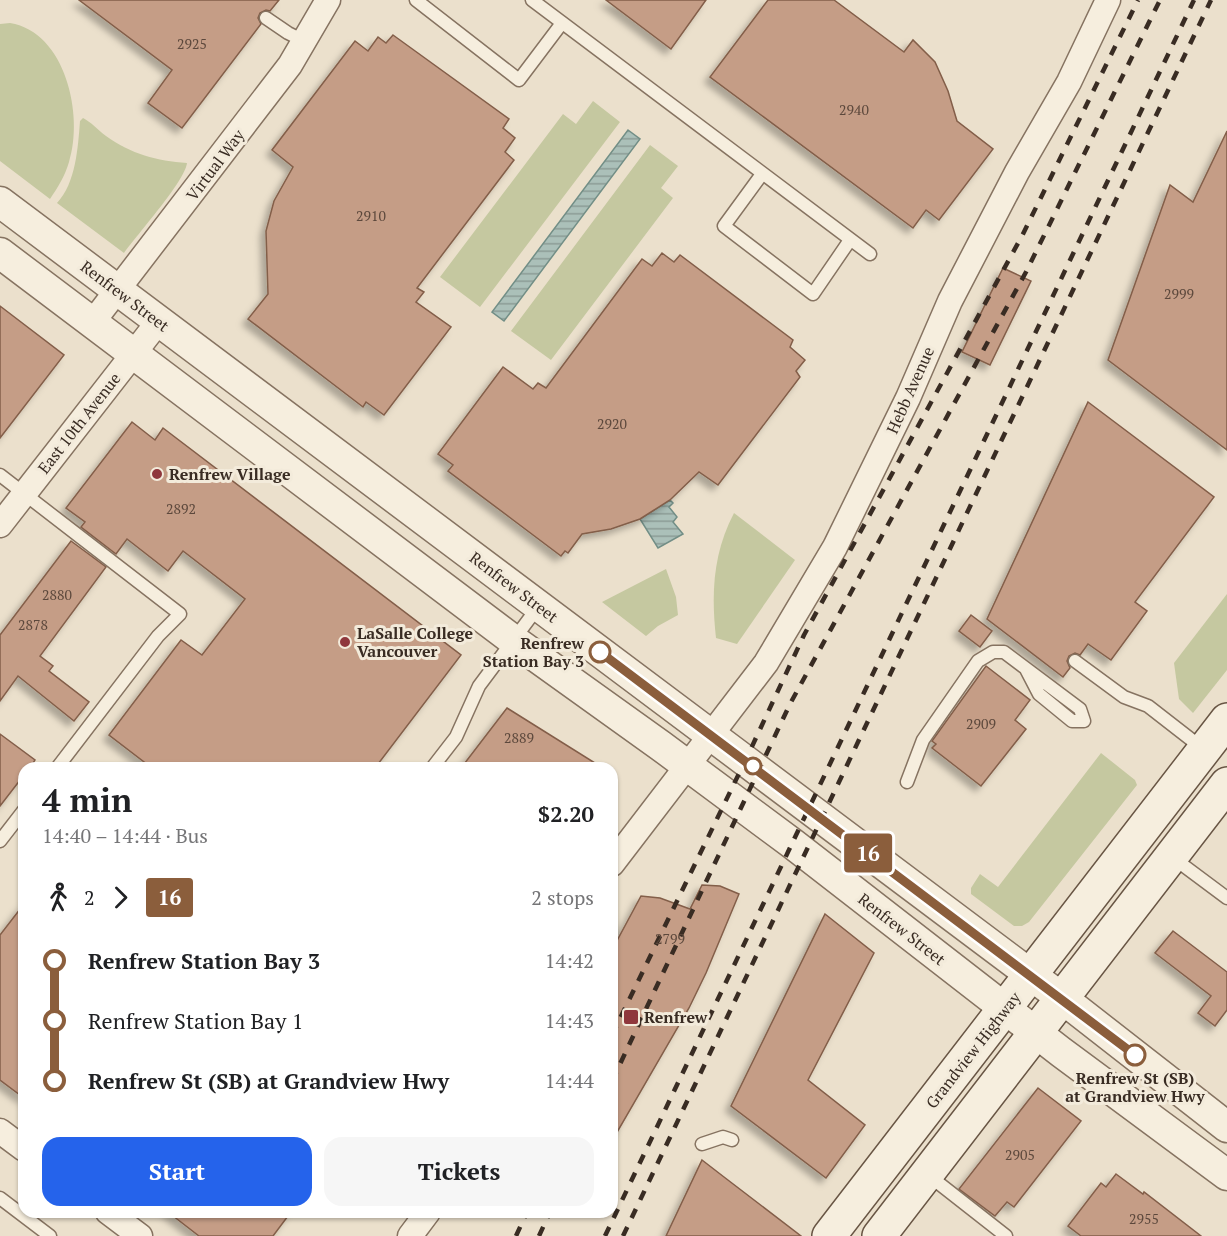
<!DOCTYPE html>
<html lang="en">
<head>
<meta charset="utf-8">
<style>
  :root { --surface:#fff; --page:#f6f6f6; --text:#202124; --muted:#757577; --accent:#2563eb }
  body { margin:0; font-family:"PT Serif",serif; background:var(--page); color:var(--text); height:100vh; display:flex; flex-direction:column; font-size:22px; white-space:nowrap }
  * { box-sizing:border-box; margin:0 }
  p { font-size:20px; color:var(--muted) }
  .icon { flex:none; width:33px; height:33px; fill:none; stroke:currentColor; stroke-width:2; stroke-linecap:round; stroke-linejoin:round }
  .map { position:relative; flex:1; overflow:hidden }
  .sheet { position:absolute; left:18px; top:762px; width:600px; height:456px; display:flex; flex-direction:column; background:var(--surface); border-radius:18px; box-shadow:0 2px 4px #0004 }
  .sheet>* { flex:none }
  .badge { padding:0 12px; border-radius:4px; font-size:21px; line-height:39px }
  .map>.badge { position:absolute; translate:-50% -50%; box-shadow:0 0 0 3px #fff }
  .legs { display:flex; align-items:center; gap:9px; height:66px; padding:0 24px; font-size:20px }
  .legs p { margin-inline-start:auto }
  .overview { display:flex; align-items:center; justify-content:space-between; height:102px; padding:0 24px }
  h1 { font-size:33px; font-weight:800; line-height:45px }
  .cta { display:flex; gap:12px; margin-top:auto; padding:12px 24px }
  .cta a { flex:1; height:69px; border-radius:18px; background:var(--accent); color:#fff; font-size:24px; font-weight:800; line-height:69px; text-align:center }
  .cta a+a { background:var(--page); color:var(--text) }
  ul { padding:0 24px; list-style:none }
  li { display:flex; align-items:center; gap:21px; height:60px; font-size:22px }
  li i { display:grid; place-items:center; width:9px; height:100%; margin:0 8px; background:currentColor }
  li i::after { content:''; width:15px; height:15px; margin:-8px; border:4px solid; border-radius:50%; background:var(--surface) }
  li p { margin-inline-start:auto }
  li:first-child i { background:linear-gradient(#0000 50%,currentColor 0) }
  li:last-child i { background:linear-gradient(currentColor 50%,#0000 0) }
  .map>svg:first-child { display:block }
  .grass { fill:#c5c8a0 }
  .water { fill:url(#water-rules); stroke:#728e86; stroke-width:1.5 }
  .building { fill:#c59d86; stroke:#835e49; stroke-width:1.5; filter:url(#shadow) }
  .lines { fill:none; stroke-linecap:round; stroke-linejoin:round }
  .service-casing { stroke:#867361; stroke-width:15 }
  .minor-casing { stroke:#867361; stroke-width:27 }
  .tertiary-casing { stroke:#867361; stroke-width:33 }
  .secondary-casing { stroke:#685544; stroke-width:36 }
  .service { stroke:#f6eede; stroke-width:12 }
  .minor { stroke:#f6eede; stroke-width:24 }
  .tertiary { stroke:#f6eede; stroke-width:30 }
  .secondary { stroke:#f6eede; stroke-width:33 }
  .rail { stroke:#392c23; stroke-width:4.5; stroke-dasharray:10 10; stroke-linecap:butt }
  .line-1-casing { stroke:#fff; stroke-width:14 }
  .line-1 { stroke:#8b5e3c; stroke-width:9 }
  .poi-dot { fill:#8f373c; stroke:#f3ebdb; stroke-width:2 }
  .stop-1-dot { fill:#fff; stroke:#8b5e3c; stroke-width:3 }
  .labels { text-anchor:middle; stroke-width:6; stroke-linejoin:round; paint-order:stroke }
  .number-label { font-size:14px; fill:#5c483c }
  .street-label { font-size:16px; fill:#392c23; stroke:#f3ebdb }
  .poi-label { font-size:16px; font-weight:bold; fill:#392c23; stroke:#f3ebdb; text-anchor:start }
  .stop-label { font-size:16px; font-weight:bold; fill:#392c23; stroke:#f3ebdb; text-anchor:end }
</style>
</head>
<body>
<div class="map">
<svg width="1227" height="1236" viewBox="0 0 1227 1236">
  <defs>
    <pattern id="water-rules" width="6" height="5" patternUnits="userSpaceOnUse" patternTransform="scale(1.5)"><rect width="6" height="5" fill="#abc0b9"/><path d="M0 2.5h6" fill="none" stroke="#8c9c96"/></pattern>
    <filter id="shadow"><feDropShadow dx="-5.5" dy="5.5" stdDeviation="3" flood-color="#0004"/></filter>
  </defs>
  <rect width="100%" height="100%" fill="#ebe0cc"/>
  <g class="grass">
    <path d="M 10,23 C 66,32 84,116 69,162 C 65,176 58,187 50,199 L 0,161 L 0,24 Z"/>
    <path d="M 593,101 L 620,122 L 480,307 L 440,277 L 563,114 L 576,124 Z"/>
    <path d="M 83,118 C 91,122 98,130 106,136 C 131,154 157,161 187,163 C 185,181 137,235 124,253 L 57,203 C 76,183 78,147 80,121 Z"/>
    <path d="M 650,145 L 678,166 L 661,188 L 673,198 L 551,360 L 511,331 Z"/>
    <path d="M 734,513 L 795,560 L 737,644 L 716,638 C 711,593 713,553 734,513 Z"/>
    <path d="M 666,569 L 676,597 L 678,615 L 658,626 L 646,636 L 602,602 Z"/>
    <path d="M 1227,594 L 1227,670 L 1193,713 L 1179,699 L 1174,663 Z"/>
    <path d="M 1101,753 L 1135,780 L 1137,785 L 1029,922 L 1022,926 L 1014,926 L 971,894 L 971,888 L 980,874 L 998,887 Z"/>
  </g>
  <g class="water">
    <path d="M 628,130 L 640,139 L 504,321 L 492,312 Z"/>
    <path d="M 670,500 L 673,503 L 669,507 L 677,517 L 673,522 L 683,534 L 658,548 L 640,519 Z"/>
  </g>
  <g class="building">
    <path d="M 79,0 L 279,0 L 270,11 L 266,10 L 260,13 L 258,18 L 261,24 L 182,128 L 148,103 L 172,70 Z"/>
    <path d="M 606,0 L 706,0 L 671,49 Z"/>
    <path d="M 768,0 L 834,0 L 904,52 L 913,40 L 935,62 L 948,91 L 957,121 L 993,149 L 939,220 L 926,210 L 913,228 L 710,77 Z"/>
    <path d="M 393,35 L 509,119 L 503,128 L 515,138 L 505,152 L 514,160 L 417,288 L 424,292 L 416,302 L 451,327 L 384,415 L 366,402 L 363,407 L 248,319 L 268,294 L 266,231 L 274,201 L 293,167 L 272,150 L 355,41 L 368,51 L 378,37 L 386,43 Z"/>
    <path d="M 1227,131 L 1227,450 L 1108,360 L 1170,185 L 1193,202 Z"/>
    <path d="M 662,253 L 674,262 L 680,255 L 793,340 L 790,347 L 805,360 L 796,371 L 800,377 L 718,485 L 699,472 L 670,500 L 640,519 L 611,529 L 582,534 L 568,553 L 565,551 L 561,556 L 448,471 L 453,465 L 438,454 L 503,367 L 533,389 L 538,383 L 546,388 L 642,259 L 652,266 Z"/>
    <path d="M 1003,268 L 1031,281 L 990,365 L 962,352 Z"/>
    <path d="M 0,306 L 64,355 L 0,438 Z"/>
    <path d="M 1088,402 L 1214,497 L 1135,602 L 1147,611 L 1111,660 L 1088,644 L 1080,655 L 1075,653 L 1069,656 L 1067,661 L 1070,668 L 1063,677 L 987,619 Z"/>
    <path d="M 132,422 L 155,440 L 163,428 L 461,655 L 375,768 L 152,768 L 109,735 L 181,640 L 202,655 L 245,599 L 183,551 L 168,571 L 127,539 L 116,554 L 81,527 L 85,522 L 66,508 Z"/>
    <path d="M 71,541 L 106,567 L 40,656 L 53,666 L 49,671 L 89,702 L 74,721 L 18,676 L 0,701 L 0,635 Z"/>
    <path d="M 971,615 L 992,631 L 980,647 L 959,631 Z"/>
    <path d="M 986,666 L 1030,700 L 1015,720 L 1026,729 L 981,786 L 932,748 L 936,744 L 932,741 Z"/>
    <path d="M 507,708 L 603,768 L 461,768 Z"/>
    <path d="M 0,734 L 35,760 L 30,768 L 24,768 L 24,775 L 0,806 Z"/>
    <path d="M 702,885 L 720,886 L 739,894 L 706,973 L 689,1008 L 612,1141 L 612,950 L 641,896 L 660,898 L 690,909 Z"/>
    <path d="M 24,904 L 24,1098 L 0,1080 L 0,935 Z"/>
    <path d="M 825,914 L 874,953 L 808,1080 L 865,1125 L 826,1178 L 731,1106 Z"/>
    <path d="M 1173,931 L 1227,972 L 1227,1010 L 1215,1026 L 1198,1013 L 1211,996 L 1155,953 Z"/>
    <path d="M 1038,1088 L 1081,1121 L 1014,1207 L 1007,1202 L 995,1216 L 959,1189 Z"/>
    <path d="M 702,1160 L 724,1177 L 801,1236 L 666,1236 Z"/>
    <path d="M 1116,1174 L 1143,1194 L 1144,1192 L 1201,1236 L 1081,1236 L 1068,1226 L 1101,1183 L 1106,1187 Z"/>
    <path d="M 168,1212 L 291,1212 L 273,1236 L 199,1236 Z"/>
  </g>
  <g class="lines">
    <g class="service-casing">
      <g id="service">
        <path d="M 416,0 L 519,80 L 562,23"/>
        <path d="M 532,0 L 870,254"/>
        <path d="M 266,18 L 288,33 L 304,41"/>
        <path d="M 762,174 L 724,226 L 813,294 L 850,240"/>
        <path d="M 0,475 L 180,614 L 158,636 L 57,768"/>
        <path d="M 1075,661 L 1124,697 L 1148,706 L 1202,748"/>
        <path d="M 432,768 L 456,737 L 479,686 L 538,607"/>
        <path d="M 907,782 L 923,740 L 978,661 L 993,652 L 1004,652 L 1080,709 L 1084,721 L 1072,721 L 1039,694 L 1026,669"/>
        <path d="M 0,841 L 24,810"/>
        <path d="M 1172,857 L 1227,898"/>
        <path d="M 702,1144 L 723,1137 L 732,1140"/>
        <path d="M 927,1174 L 1006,1236"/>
        <path d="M 0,1198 L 50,1236"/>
      </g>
    </g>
    <g class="minor-casing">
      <g id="minor">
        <path d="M 92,323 L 290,65 L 328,0"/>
        <path d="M 0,525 L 159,321"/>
        <path d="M 612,864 L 766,663 L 835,547 L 908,398 L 950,301 L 1017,172 L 1069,82 L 1108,0"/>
        <path d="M 0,1131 L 24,1149"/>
        <path d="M 108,1212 L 140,1236"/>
        <path d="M 410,1236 L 428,1212"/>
      </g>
    </g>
    <g class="tertiary-casing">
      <g id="tertiary">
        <path d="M 0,202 L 1063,999 L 1227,1127"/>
        <path d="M 0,253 L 513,640 L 661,746 L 793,844 L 1061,1052 L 1227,1175"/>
      </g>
    </g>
    <g class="secondary-casing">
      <g id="secondary">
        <path d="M 829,1236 L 1227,720"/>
        <path d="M 879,1236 L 1227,784"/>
      </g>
    </g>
    <use href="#service" class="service"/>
    <use href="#minor" class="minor"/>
    <use href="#tertiary" class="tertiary"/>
    <use href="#secondary" class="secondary"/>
    <g class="rail">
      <path d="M 612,1035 L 748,755 L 804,635 L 1023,234 L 1138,0"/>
      <path d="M 612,1081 L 790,704 L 1026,272 L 1160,0"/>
      <path d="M 516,1236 L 527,1212"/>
      <path d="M 539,1236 L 550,1212"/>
      <path d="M 605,1236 L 1194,0"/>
      <path d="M 623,1236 L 1211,0"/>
    </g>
  </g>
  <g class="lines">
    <g class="line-1-casing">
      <path id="line-1" d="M 600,652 L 1135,1055"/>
    </g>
    <use href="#line-1" class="line-1"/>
  </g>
  <g class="poi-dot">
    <circle cx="157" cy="474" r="6"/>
    <circle cx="345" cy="642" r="6"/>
    <rect x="623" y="1009" width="16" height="16" rx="3"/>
  </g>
  <g class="stop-1-dot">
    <circle cx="600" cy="652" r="10"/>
    <circle cx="753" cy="766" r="8"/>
    <circle cx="1135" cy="1055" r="10"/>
  </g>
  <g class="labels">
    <g class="number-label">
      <text x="192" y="49">2925</text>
      <text x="854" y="115">2940</text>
      <text x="371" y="221">2910</text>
      <text x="1179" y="299">2999</text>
      <text x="612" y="429">2920</text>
      <text x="181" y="514">2892</text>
      <text x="57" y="600">2880</text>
      <text x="33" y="630">2878</text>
      <text x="981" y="729">2909</text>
      <text x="519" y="743">2889</text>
      <text x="670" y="944">2799</text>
      <text x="1020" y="1160">2905</text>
      <text x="1144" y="1224">2955</text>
    </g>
    <g class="street-label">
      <text transform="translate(215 165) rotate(-53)" y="6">Virtual Way</text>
      <text transform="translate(125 296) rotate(37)" y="6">Renfrew Street</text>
      <text transform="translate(910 390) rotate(-66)" y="6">Hebb Avenue</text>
      <text transform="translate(79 423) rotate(-52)" y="6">East 10th Avenue</text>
      <text transform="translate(514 587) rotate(37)" y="6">Renfrew Street</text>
      <text transform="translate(902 929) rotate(38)" y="6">Renfrew Street</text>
      <text transform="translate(973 1050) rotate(-52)" y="6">Grandview Highway</text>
    </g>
    <g class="poi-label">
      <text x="169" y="480">Renfrew Village</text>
      <text x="357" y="639">LaSalle College<tspan x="357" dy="18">Vancouver</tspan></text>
      <text x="644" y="1023">Renfrew</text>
    </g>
    <g class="stop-label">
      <text x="584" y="649">Renfrew<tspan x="584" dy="18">Station Bay 3</tspan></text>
      <text x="1135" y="1084" text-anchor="middle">Renfrew St (SB)<tspan x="1135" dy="18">at Grandview Hwy</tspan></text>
    </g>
  </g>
</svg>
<b class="badge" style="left:868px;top:853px;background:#8b5e3c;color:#fff">16</b>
<section class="sheet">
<div class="overview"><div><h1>4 min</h1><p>14:40 – 14:44 · Bus</p></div><b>$2.20</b></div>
<div class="legs"><svg class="icon" aria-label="walk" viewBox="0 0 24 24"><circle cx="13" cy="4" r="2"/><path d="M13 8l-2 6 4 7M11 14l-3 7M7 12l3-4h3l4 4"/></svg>2<svg class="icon" aria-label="forward" viewBox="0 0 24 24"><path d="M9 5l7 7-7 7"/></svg><b class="badge" style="background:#8b5e3c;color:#fff">16</b><p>2 stops</p></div>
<ul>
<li><i style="color:#8b5e3c"></i><b>Renfrew Station Bay 3</b><p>14:42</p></li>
<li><i style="color:#8b5e3c"></i><span>Renfrew Station Bay 1</span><p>14:43</p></li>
<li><i style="color:#8b5e3c"></i><b>Renfrew St (SB) at Grandview Hwy</b><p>14:44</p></li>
</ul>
<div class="cta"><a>Start</a><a>Tickets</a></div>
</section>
</div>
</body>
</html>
